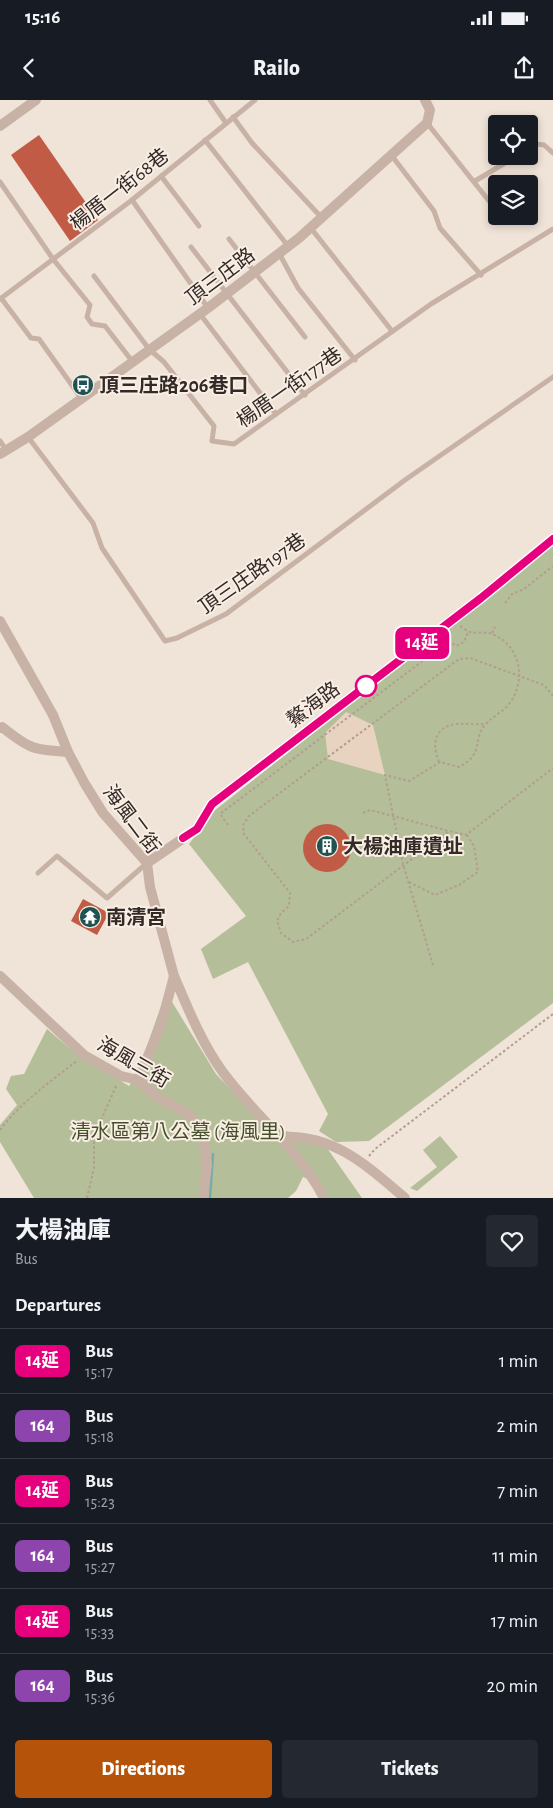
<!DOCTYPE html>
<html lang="en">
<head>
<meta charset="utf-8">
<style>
  :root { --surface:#171b24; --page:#242831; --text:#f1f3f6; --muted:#9ea1a6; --line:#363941; --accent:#b45309 }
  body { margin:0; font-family:"Alegreya Sans","Noto Sans TC",sans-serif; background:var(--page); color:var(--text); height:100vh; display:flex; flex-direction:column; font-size:19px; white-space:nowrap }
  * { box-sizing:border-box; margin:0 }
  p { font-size:16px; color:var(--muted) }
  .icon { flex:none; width:28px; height:28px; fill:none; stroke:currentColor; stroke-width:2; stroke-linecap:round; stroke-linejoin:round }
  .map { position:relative; height:1098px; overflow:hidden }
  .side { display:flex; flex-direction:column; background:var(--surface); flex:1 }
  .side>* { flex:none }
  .badge { padding:0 10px; border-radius:8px; font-size:18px; line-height:32px }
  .fabs { position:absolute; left:488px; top:15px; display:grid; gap:10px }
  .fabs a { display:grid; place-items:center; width:50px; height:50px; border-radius:5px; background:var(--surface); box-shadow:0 2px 8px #0003; font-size:25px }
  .map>.badge { position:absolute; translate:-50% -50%; box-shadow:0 0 0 2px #fff }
  h2 { padding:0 15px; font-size:19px; line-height:45px }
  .round { display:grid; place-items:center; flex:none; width:52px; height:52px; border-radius:5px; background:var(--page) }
  .headline { display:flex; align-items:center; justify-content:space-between; height:85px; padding:0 15px }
  h1 { font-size:24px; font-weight:800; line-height:38px }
  .primary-button { display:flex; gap:10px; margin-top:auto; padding:10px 15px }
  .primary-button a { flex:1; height:58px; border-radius:5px; background:var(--accent); color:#fff; font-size:20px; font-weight:800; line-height:58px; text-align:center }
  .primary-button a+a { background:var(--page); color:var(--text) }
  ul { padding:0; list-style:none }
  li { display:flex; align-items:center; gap:15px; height:65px; padding:0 15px; border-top:1px solid var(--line) }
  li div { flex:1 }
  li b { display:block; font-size:19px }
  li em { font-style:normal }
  li .badge { min-width:55px; font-weight:700; text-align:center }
  .status { display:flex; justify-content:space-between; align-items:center; height:35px; padding:0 25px; background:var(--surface); direction:ltr }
  .status svg { height:14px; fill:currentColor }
  header { display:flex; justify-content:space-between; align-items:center; height:65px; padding:0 15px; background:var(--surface); font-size:22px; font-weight:800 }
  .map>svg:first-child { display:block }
  .green { fill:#b4be99 }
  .plaza { fill:#e7d3c0 }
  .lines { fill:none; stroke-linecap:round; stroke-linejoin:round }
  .stream { stroke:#79abaa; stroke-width:2.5 }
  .building { fill:#c15b46 }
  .path { stroke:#b39c90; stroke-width:2; stroke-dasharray:2.5 2.5; stroke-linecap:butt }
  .lane { stroke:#c7b2a5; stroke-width:5 }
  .street { stroke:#c7b2a5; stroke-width:10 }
  .line-casing { stroke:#fff; stroke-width:11 }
  .line { stroke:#e6007e; stroke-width:8 }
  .stop-dot { fill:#fff; stroke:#e6007e; stroke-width:2.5 }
  .labels { text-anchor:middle; stroke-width:4; stroke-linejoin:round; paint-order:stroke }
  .street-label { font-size:20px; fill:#332926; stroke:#f8eee4 }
  .poi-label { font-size:20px; font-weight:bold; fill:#332926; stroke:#f8eee4; text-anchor:start }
  .park-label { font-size:20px; fill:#45502b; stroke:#f8eee4 }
</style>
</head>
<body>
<div class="status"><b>15:16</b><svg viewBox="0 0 49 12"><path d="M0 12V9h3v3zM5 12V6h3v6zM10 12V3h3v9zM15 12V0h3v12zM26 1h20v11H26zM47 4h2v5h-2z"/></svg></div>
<header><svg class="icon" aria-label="back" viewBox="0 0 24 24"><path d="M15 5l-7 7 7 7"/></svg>Railo<svg class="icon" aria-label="share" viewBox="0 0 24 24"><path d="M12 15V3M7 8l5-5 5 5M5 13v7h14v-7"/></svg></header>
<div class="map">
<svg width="553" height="1098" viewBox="0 0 553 1098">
  <rect width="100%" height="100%" fill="#f0e3d8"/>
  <g class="green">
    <path d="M 553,444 L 553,903 L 369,1041 L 336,1042 L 319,1031 L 328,1014 L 248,862 L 213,879 L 201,849 L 246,816 L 189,744 L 214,711 Z"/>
    <path d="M 166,892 L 216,974 L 267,1028 L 302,1034 L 327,1048 L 362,1098 L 327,1098 L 320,1084 L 303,1077 L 296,1091 L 288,1098 L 34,1098 L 0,1042 L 0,1025 L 17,1005 L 6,989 L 11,976 L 24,974 L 47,929 L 74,952 L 129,986 L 137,974 Z"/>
    <path d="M 440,1036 L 458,1057 L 417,1091 L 410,1088 L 437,1067 L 423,1050 Z"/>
  </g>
  <path class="plaza" d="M 346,612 L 373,625 L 385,675 L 328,659 L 325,633 Z"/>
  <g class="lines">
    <path class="stream" d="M 210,1098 L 213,1054"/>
  </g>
  <g class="building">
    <path d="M 39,35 L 98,120 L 70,141 L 11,55 Z"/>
    <circle cx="327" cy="748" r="24"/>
    <path d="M 83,799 L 109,813 L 97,835 L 71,821 Z"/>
  </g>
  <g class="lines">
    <g class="path">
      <path d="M 505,503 L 512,494 L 524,489 L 553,466"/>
      <path d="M 492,533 L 495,527"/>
      <path d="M 553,596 L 544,585 L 470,558 L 459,559 L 249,716 L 243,725 L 244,734 L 290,793 L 289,806 L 281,813 L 277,821 L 281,833 L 293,842 L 306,839 L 449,731 L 466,735 L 553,668"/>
      <path d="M 439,662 C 431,644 435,626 457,624 C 466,623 476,625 485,624"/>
      <path d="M 363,713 L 370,710 L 449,731"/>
      <path d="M 228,725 L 220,714 L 449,541 L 456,546 L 464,542 L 468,532"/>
      <path d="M 409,782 L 435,795 L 459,785 L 478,772 L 474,746 L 467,735"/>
      <path d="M 433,865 L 403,764 L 385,675 L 409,681 L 440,662 L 459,667 C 486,653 471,639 486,624 C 493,616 503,612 509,604 C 527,581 521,545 492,534 C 486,531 477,534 470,532 C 466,531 463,527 460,526"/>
      <path d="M 0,1030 C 20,1003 51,981 78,960"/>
      <path d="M 369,1056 L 375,1049 L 553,914"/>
      <path d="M 87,1098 L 94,1068 L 94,1036 L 117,984"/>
    </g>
    <g class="lane">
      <path d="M 210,0 L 226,23"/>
      <path d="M 233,17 L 252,43 L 321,117"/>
      <path d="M 427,23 L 493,106"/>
      <path d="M 205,40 L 288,146"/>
      <path d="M 529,43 L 544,45 L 553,53"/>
      <path d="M 392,56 L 434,111 L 440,128 L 481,175"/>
      <path d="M 161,76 L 199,126"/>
      <path d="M 475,81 L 505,63 L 512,56"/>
      <path d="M 0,82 L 53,159 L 90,205 L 87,217 L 92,224 L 105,226 L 132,261"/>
      <path d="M 132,100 L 208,208"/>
      <path d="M 310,127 L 392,231"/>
      <path d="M 229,139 L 305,237"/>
      <path d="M 191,147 L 305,295"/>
      <path d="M 279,153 L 298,188 L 355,260"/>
      <path d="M 94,176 L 149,249 L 164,262 L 214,326 L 212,341 L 234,344 L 431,204 L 553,129"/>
      <path d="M 1,198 L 31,238 L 39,239 L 81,298"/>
      <path d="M 0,199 L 132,100 L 255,0"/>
      <path d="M 200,214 L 276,314"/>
      <path d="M 28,337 L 93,423 L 102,448 L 165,541 L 177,538 L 226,514 L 405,380 L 553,277"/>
      <path d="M 0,341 L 6,350"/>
      <path d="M 38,773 L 57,756 L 107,798 L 147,763"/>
    </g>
    <g class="street">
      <path d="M 0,26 L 36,0"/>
      <path d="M 0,354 L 28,337 L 208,208 L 299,138 L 427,23 L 430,10 L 425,0"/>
      <path d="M 0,521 L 53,615 L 68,652 L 85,684 L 103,713 L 147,763 L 150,787 L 174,876 L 161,925 L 138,980"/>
      <path d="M 0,628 L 2,627 C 29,649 34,650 68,652"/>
      <path d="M 147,763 L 197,729 L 212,704 L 481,498 L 553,439"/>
      <path d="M 0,876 L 84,955 L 121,976 L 138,980 L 157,997 L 189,1014 L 200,1028 L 204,1043 L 207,1065 L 203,1098"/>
      <path d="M 174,876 C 188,908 201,942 222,971 C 254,1015 298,1048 324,1098"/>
      <path d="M 280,1037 C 334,1034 366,1065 405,1098"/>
    </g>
  </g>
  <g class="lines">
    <g class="line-casing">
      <path id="line" d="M 183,738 L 197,729 L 212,704 L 481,498 L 553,439"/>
    </g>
    <use href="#line" class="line"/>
  </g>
  <defs>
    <g id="bus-disc" transform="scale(1.125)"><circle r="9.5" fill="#1e5352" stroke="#f8eee4"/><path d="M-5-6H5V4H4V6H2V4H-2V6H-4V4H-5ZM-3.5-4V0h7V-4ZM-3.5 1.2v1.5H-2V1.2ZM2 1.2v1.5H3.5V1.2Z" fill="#fff"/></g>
    <g id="building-disc" transform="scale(1.125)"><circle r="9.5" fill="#1e5352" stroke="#f8eee4"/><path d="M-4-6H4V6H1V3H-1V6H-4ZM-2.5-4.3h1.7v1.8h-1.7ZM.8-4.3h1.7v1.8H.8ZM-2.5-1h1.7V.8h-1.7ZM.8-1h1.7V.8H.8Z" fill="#fff"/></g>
    <g id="temple-disc" transform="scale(1.125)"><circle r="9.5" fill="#1e5352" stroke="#f8eee4"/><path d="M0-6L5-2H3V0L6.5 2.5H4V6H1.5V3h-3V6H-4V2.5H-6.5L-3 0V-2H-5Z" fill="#fff"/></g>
  </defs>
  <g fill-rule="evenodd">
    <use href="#bus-disc" x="83" y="285"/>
    <use href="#building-disc" x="327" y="746"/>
    <use href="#temple-disc" x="90" y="817"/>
  </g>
  <circle class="stop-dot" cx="366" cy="586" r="10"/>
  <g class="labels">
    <g class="street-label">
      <text transform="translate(119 89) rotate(-38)" y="7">楊厝一街68巷</text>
      <text transform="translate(220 176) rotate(-37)" y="7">頂三庄路</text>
      <text transform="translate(289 287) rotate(-35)" y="7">楊厝一街177巷</text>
      <text transform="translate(252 473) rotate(-35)" y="7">頂三庄路197巷</text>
      <text transform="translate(313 604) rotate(-37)" y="7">鰲海路</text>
      <text transform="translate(132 719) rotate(53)" y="7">海風二街</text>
      <text transform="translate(134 962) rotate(30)" y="7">海風三街</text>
    </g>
    <g class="poi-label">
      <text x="99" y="292">頂三庄路206巷口</text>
      <text x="343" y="753">大楊油庫遺址</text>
      <text x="106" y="824">南清宮</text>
    </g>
    <g class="park-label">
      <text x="178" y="1038">清水區第八公墓 (海風里)</text>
    </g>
  </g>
</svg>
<div class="fabs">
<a><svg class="icon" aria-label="locate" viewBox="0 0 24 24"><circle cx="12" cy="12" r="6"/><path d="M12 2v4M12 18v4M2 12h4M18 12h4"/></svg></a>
<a><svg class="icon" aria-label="layers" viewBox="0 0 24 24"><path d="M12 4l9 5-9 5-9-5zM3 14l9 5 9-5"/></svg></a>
</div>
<b class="badge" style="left:422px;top:543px;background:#e6007e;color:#fff">14延</b>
</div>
<section class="side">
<div class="headline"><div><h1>大楊油庫</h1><p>Bus</p></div><a class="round"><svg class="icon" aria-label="heart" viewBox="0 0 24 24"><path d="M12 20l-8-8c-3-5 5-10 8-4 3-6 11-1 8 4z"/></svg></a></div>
<h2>Departures</h2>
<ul>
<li><span class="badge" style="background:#e6007e;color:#fff">14延</span><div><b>Bus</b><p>15:17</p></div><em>1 min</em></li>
<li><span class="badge" style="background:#8e44ad;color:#fff">164</span><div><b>Bus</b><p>15:18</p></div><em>2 min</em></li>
<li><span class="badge" style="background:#e6007e;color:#fff">14延</span><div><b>Bus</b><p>15:23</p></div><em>7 min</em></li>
<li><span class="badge" style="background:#8e44ad;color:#fff">164</span><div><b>Bus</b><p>15:27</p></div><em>11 min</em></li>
<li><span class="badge" style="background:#e6007e;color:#fff">14延</span><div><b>Bus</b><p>15:33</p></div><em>17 min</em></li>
<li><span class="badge" style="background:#8e44ad;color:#fff">164</span><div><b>Bus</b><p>15:36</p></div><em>20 min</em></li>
</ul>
<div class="primary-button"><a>Directions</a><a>Tickets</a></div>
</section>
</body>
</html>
